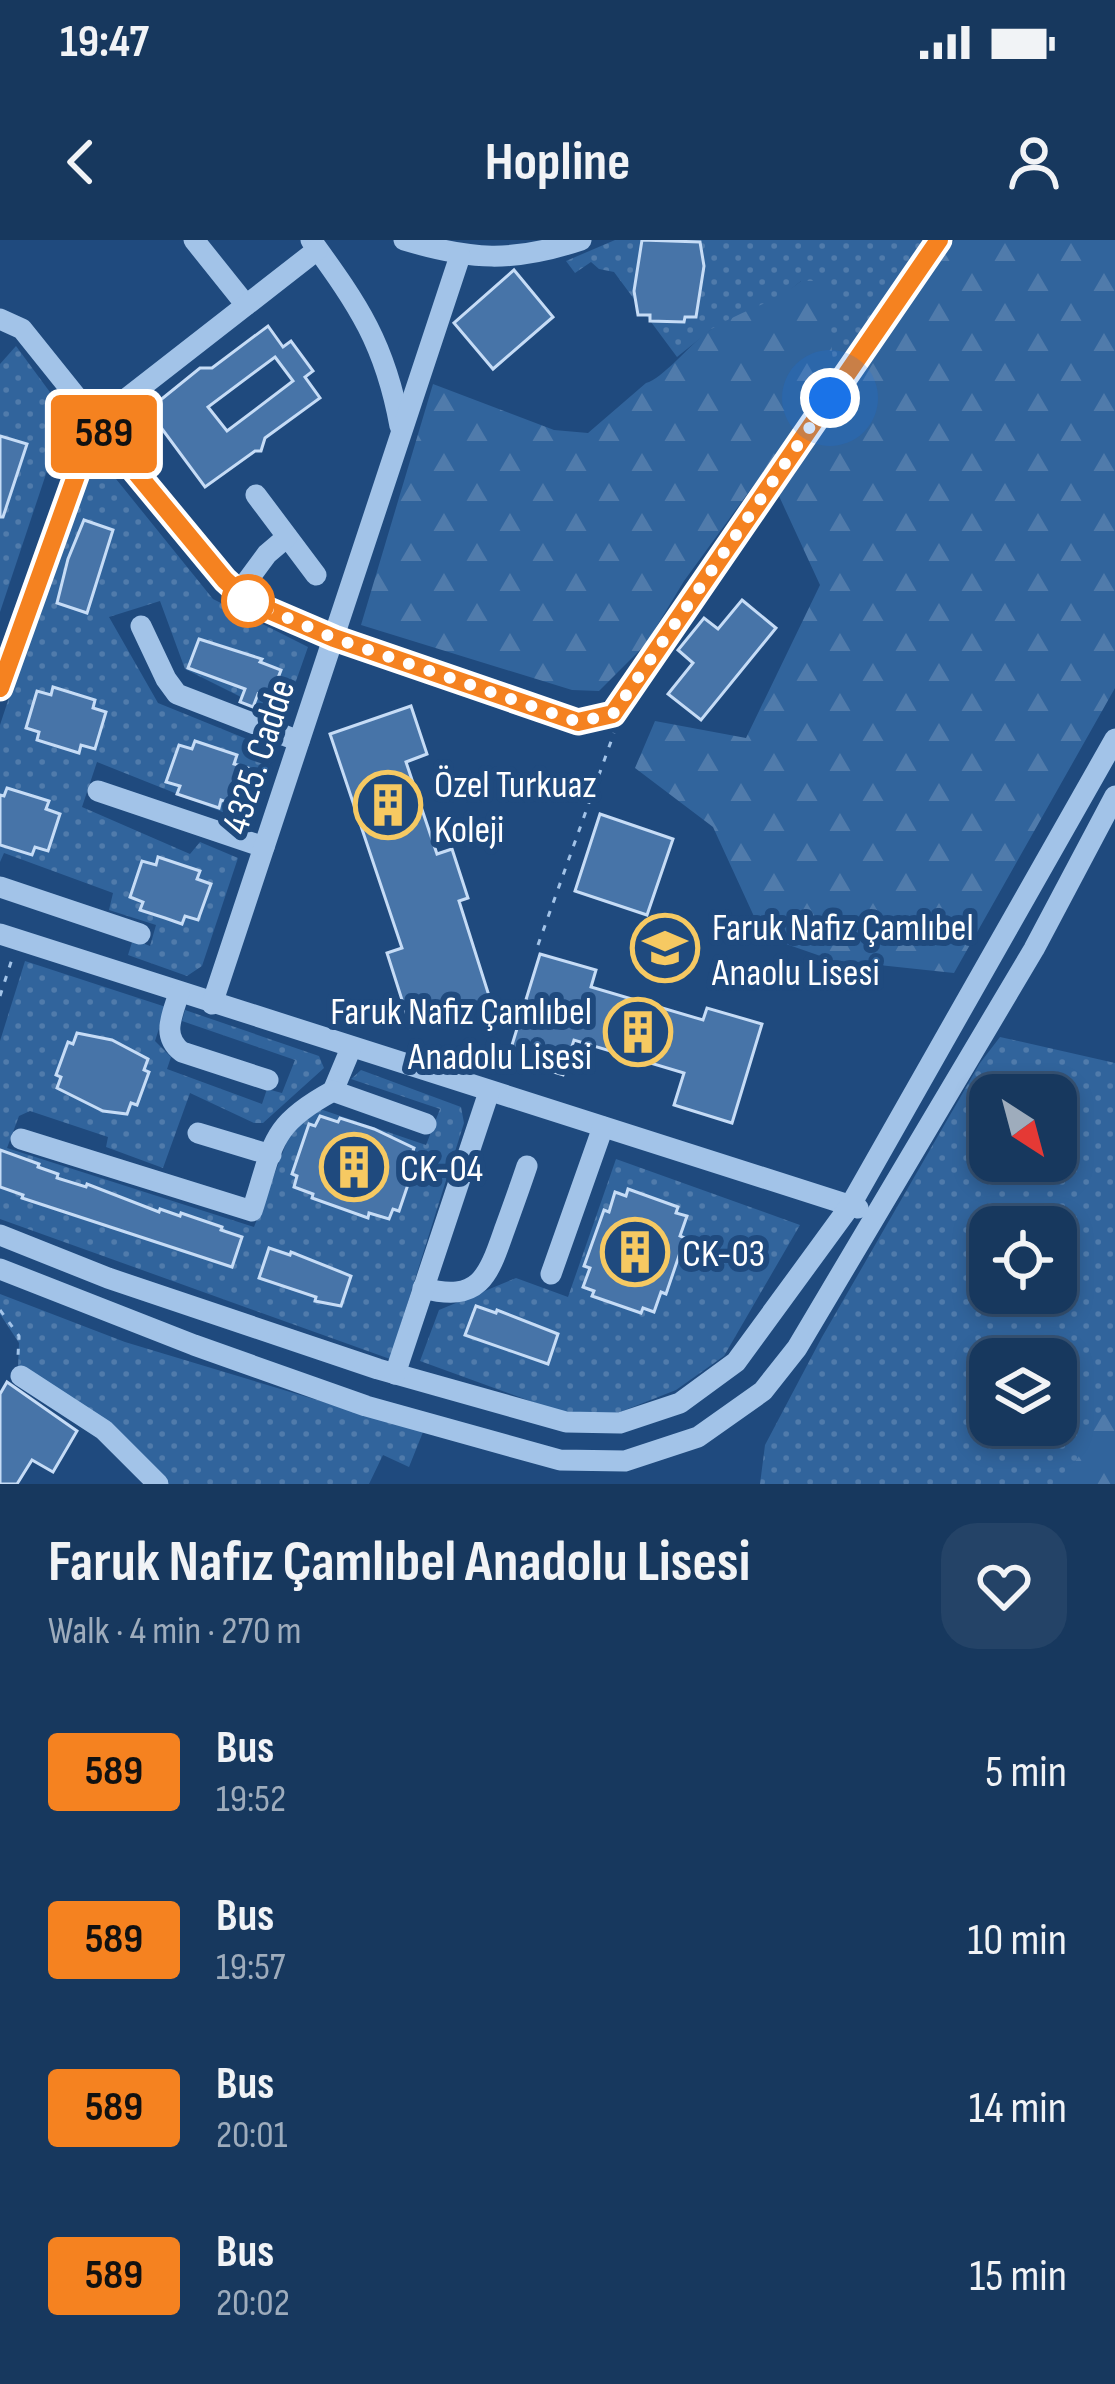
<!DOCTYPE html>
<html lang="en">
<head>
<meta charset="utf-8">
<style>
  :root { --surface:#17385e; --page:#244367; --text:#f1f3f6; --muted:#9eacbc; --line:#365273 }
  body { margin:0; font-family:"Sofia Sans Condensed",sans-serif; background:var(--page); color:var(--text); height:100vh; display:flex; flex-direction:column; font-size:45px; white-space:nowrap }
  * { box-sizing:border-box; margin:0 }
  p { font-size:39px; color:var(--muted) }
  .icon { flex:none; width:66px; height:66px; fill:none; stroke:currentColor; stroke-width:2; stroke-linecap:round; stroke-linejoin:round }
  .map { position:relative; height:1244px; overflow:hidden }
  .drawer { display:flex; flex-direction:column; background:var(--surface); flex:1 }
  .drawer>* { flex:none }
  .badge { padding:0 24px; border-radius:9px; font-size:42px; line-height:78px }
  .needle { width:78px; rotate:144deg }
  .buttons { position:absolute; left:969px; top:834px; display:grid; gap:24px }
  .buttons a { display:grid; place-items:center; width:108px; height:108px; border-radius:24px; background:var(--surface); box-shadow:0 6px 18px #0003,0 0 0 3px var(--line); font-size:60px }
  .you { position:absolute; width:60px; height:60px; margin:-30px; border:9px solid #fff; border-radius:50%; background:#1a73e8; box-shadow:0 0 0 18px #1a73e833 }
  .map>.badge { position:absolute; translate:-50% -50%; box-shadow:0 0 0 6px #fff }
  .round { display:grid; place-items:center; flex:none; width:126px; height:126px; border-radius:36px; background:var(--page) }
  .overview { display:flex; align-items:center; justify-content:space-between; height:204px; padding:0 48px }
  h1 { font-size:57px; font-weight:700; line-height:90px }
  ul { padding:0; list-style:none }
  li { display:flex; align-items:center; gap:36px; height:168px; padding:0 48px }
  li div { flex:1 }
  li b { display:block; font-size:45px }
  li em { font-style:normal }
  li .badge { min-width:132px; font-weight:700; text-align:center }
  .status { display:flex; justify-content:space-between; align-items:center; height:84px; padding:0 60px; background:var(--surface); direction:ltr }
  .status svg { height:33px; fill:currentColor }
  header { display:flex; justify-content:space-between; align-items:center; height:156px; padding:0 48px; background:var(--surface); font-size:54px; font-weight:700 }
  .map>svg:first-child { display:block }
  .grass { fill:url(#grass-dots); fill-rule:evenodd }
  .forest { fill:url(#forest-firs) }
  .building { fill:#4774a8; stroke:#c6dcf6; stroke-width:3; fill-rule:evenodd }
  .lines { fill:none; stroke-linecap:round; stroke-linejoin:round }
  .path { stroke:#a2c3e8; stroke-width:3; stroke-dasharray:6 9; stroke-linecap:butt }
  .minor { stroke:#a2c3e8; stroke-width:21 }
  .line-casing { stroke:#fff; stroke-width:27 }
  .line { stroke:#f58220; stroke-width:18 }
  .walk { stroke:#fff; stroke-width:12; stroke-dasharray:0 21.6 }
  .stop-dot { fill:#fff; stroke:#f58220; stroke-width:6 }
  .labels { text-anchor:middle; stroke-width:12; stroke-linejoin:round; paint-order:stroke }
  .street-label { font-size:39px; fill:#fff; stroke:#1f4a7e }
  .poi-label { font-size:39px; fill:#fff; stroke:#1f4a7e; text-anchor:start }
</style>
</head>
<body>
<div class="status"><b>19:47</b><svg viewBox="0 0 49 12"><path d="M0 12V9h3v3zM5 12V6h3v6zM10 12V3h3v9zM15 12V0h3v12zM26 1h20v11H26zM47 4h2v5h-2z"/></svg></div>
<header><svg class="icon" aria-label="back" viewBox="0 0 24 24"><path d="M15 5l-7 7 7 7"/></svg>Hopline<svg class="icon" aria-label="person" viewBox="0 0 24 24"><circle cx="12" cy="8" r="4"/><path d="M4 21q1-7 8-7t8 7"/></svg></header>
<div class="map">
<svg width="1115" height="1244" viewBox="0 0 1115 1244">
  <defs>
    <pattern id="grass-dots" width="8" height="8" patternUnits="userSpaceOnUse" patternTransform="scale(3)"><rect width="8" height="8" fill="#31649c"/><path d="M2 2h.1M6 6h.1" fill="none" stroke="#507bab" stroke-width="1.8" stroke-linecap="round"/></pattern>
    <pattern id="forest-firs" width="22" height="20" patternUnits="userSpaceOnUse" patternTransform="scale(3)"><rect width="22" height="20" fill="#31649c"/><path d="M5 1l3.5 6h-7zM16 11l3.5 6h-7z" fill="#507bab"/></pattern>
  </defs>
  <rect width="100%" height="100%" fill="#1f4a7e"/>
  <g class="grass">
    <path d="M 615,0 L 928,0 L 834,135 L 801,41 L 778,60 L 712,89 L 677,117 L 614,32 L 599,29 L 591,22 L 575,33 L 566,21 Z"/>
    <path d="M 16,106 L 66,174 L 0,372 L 0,124 Z"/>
    <path d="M 91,208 L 213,359 L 308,407 L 283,478 L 185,429 L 160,361 L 109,377 L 158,463 L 274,510 L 250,583 L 97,522 L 82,567 L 190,614 L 200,602 L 238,618 L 202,726 L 187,736 L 128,715 L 133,699 L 150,706 L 156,685 L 109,670 L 113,653 L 4,613 L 0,622 L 0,485 Z"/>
    <path d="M 25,721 L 166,767 L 155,801 L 171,817 L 167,829 L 262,864 L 267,849 L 282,853 L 295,820 L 182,781 L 185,770 L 319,816 L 324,828 L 263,883 L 254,883 L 190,853 L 163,928 L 106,907 L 108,897 L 30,871 L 19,876 L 7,908 L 254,987 L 291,891 L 317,868 L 426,905 L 440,869 L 351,839 L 361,830 L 461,867 L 464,883 L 390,1119 L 0,979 L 0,801 Z"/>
    <path d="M 1000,797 L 1115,823 L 1115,1244 L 760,1244 L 765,1205 L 822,1097 L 980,823 ZM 990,855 L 1056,855 L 1056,921 L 990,921 ZM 990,987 L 1056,987 L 1056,1053 L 990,1053 ZM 990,1119 L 1056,1119 L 1056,1185 L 990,1185 Z"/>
    <path d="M 616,919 L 800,985 L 724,1116 L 676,1150 L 615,1174 L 563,1173 L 420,1121 L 439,1070 L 516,1038 L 568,1057 Z"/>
    <path d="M 0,1054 L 125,1102 L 423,1192 L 409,1227 L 383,1215 L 369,1244 L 166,1244 L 18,1127 L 19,1103 L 0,1074 Z"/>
  </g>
  <g class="forest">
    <path d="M 954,0 L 1115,0 L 1115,448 L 954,733 L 832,720 L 763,696 L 713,587 L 635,528 L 655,481 L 746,498 L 820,345 L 779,256 Z"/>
    <path d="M 801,41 L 826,41 L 834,135 L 684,341 L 646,404 L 599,451 L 572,450 L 361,385 L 433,144 L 554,190 L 588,193 L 646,143 C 662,139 690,105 706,93 C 736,71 769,67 801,41 Z"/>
    <path d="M 1115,1171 L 1115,1221 L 1111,1244 L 1059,1244 L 1082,1212 L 1083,1192 L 1097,1177 Z"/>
  </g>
  <g class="building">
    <path d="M 642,0 L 700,2 L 704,26 L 696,77 L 685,77 L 684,82 L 650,81 L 650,75 L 638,75 L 634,51 Z"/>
    <path d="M 514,30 L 553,77 L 493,129 L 454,83 Z"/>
    <path d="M 268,86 L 283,107 L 291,101 L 313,131 L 305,137 L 320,158 L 265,198 L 261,211 L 255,211 L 205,247 L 148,170 L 200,128 L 212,128 ZM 275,117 L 293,141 L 227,191 L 208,167 Z"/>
    <path d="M 0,196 L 27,204 L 3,277 L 0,277 Z"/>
    <path d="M 84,280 L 113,290 L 87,373 L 57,363 L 68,319 Z"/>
    <path d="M 742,360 L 776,388 L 701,480 L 668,454 L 693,423 L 678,410 L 704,378 L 718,389 Z"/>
    <path d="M 199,399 L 262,419 L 260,422 L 281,430 L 270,459 L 258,454 L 253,467 L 240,462 L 245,449 L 188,428 Z"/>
    <path d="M 53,447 L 95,460 L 93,468 L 106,472 L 95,509 L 81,505 L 79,513 L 37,500 L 39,492 L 26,488 L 37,451 L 51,455 Z"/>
    <path d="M 411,466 L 427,514 L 406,522 L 437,614 L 452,609 L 468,658 L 459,661 L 491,762 L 411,788 L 387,713 L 402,708 L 330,494 Z"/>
    <path d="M 195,501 L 237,515 L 234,524 L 248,528 L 235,565 L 221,560 L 219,568 L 177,554 L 180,546 L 166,542 L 179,505 L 192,509 Z"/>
    <path d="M 7,548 L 49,561 L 46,569 L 60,574 L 48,611 L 35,607 L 32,615 L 0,605 L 0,555 L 4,556 Z"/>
    <path d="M 600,574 L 673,599 L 647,675 L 575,651 Z"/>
    <path d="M 158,617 L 200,631 L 197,639 L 211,644 L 198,680 L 185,676 L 182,684 L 165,678 L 140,670 L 143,662 L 130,657 L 142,621 L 156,625 Z"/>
    <path d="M 540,714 L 596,730 L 591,747 L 703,780 L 707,768 L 762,784 L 732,883 L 674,865 L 684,833 L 574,800 L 563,835 L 508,818 Z"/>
    <path d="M 77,793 L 112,800 L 148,819 L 144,830 L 149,832 L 137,865 L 131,863 L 127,874 L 103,871 L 57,848 L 61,837 L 56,835 L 68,802 L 73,804 Z"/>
    <path d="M 320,876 L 338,882 L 340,878 L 374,889 L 414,908 L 410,919 L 416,921 L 399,971 L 393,969 L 389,979 L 369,973 L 368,978 L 312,958 L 313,954 L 294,947 L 297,936 L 292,934 L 309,884 L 315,886 Z"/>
    <path d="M 0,910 L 39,924 L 38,927 L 58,934 L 57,938 L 86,947 L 87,944 L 159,972 L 160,969 L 180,976 L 181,973 L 222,987 L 221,990 L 242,997 L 232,1027 L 22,958 L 23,955 L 0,947 Z"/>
    <path d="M 628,949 L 678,967 L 676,973 L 687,976 L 680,996 L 685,998 L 666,1054 L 661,1052 L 654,1072 L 643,1068 L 641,1073 L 592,1056 L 594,1051 L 583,1047 L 590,1028 L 584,1026 L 604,970 L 609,972 L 615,952 L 626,956 Z"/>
    <path d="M 269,1008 L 290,1015 L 291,1012 L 351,1036 L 341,1066 L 315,1061 L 316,1057 L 259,1038 Z"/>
    <path d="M 476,1066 L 496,1073 L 497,1070 L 558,1094 L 548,1124 L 465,1095 Z"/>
    <path d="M 7,1142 L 77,1191 L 53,1232 L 32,1220 L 17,1244 L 0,1244 L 0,1154 Z"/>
  </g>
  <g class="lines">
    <g class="path">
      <path d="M 538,705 L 614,493"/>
      <path d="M 0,756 L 12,719"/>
      <path d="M 0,1070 L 19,1096 L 18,1116"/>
    </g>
    <g class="minor">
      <path d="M 194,0 L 246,65"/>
      <path d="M 311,0 C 359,66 385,104 400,186"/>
      <path d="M 404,0 C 471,20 512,23 581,0"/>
      <path d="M 0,79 L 22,89 L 188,296 L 225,340 L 248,361 L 334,398 L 578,482 L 613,474 L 939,0"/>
      <path d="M 256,255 L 316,335"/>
      <path d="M 239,352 L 267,314 L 287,297"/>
      <path d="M 141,386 L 166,439 L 177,454 L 299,501"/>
      <path d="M 0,448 L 95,183 L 317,10"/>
      <path d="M 98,551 L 264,607"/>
      <path d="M 0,647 L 140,694"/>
      <path d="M 0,694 L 858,968"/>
      <path d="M 179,753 C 172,776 161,796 182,812 L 268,840"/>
      <path d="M 212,764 L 460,16"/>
      <path d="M 333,851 L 351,808"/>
      <path d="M 198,893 L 271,915"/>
      <path d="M 21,899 L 252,971 C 274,905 268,886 333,851 L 426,884"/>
      <path d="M 0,995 L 108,1038 L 378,1129 L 566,1182 L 620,1183 L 680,1163 L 736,1122 L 850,966 L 1115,499"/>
      <path d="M 0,1029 L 194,1105 L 366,1166 L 560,1220 L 625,1221 L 698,1197 L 763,1151 L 797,1108 L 1034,709 L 1115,556"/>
      <path d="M 551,1034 L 603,887"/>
      <path d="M 423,1048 C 479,1063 488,1037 504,991 C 512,969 520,947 527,926"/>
      <path d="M 395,1134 L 489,852"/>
      <path d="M 21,1136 L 104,1190 L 158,1244"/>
    </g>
  </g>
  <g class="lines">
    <g class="line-casing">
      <path id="line" d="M 0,448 L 95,183 L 225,340 L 248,361 L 334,398 L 578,482 L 613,474 L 939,0"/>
    </g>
    <use href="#line" class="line"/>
    <path class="walk" d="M 248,361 L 334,398 L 578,482 L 613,474 L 830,158"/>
  </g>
  <defs>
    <g id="building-ring" transform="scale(3.45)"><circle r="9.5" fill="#1f4a7e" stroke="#f6c962" stroke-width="1.5"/><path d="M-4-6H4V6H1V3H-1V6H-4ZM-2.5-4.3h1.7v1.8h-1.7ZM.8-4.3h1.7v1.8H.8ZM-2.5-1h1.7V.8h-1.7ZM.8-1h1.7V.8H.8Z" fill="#f6c962"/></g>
    <g id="school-ring" transform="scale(3.45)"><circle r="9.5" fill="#1f4a7e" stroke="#f6c962" stroke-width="1.5"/><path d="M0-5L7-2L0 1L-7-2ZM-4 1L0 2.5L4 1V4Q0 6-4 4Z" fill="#f6c962"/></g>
  </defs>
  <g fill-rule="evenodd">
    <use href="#building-ring" x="388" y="565"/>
    <use href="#school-ring" x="665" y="708"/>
    <use href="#building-ring" x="638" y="792"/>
    <use href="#building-ring" x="354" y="927"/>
    <use href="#building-ring" x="635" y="1012"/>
  </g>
  <circle class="stop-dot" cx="248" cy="361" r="24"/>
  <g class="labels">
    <g class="street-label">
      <text transform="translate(257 516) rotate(-72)" y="14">4325. Cadde</text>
    </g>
    <g class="poi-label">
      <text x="434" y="557">Özel Turkuaz<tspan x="434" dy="45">Koleji</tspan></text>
      <text x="712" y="700">Faruk Nafiz Çamlıbel<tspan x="712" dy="45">Anaolu Lisesi</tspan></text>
      <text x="592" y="784" text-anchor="end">Faruk Nafiz Çamlıbel<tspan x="592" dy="45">Anadolu Lisesi</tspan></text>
      <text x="400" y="941">CK-04</text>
      <text x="682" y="1026">CK-03</text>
    </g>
  </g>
</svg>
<div class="buttons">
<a><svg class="needle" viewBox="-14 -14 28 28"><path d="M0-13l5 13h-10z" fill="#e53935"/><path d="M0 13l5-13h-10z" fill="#9eacbc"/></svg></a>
<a><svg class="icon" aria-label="locate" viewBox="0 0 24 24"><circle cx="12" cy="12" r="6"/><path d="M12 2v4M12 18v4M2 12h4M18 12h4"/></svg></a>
<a><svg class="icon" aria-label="layers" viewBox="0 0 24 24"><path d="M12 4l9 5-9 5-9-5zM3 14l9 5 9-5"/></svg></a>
</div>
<div class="you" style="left:830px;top:158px"></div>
<b class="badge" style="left:104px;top:194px;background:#f58220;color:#111">589</b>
</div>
<section class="drawer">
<div class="overview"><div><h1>Faruk Nafız Çamlıbel Anadolu Lisesi</h1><p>Walk · 4 min · 270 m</p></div><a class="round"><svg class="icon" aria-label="heart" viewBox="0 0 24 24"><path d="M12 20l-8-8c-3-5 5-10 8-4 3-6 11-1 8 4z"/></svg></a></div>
<ul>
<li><span class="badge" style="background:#f58220;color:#111">589</span><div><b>Bus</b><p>19:52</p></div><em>5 min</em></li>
<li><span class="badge" style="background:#f58220;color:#111">589</span><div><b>Bus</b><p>19:57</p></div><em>10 min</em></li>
<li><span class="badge" style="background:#f58220;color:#111">589</span><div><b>Bus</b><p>20:01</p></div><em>14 min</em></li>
<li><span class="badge" style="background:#f58220;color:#111">589</span><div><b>Bus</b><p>20:02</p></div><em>15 min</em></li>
</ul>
</section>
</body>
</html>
